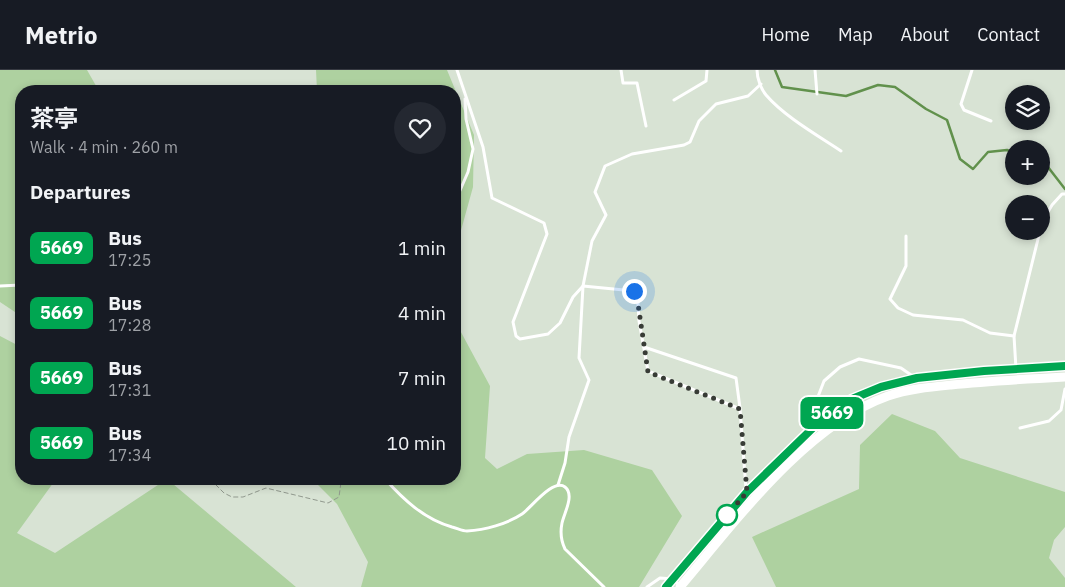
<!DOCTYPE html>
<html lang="en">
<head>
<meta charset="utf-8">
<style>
  :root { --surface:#171b24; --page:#242831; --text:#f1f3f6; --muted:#9ea1a6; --line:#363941 }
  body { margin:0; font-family:"IBM Plex Sans","Noto Sans TC",sans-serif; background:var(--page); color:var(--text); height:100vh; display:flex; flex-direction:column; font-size:19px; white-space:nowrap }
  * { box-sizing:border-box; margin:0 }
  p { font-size:16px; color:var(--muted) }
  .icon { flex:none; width:28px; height:28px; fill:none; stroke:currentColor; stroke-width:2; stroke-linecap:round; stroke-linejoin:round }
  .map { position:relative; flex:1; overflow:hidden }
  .side { position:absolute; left:15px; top:15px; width:446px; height:400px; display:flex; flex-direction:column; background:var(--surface); border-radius:20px; box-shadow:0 2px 8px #0003 }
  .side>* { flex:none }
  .badge { padding:0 10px; border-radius:8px; font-size:18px; line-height:32px }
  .tools { position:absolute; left:1005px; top:15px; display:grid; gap:10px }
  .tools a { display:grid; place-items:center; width:45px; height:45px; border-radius:50%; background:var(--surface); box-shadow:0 2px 8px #0003; font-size:25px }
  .you { position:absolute; width:25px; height:25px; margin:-12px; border:4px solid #fff; border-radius:50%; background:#1a73e8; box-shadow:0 0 0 8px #1a73e833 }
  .map>.badge { position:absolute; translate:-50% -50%; box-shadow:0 0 0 2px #fff }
  h2 { padding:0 15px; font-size:19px; line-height:45px }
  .round { display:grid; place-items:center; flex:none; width:52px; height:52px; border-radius:26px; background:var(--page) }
  .headline { display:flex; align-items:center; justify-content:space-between; height:85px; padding:0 15px }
  h1 { font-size:24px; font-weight:700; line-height:38px }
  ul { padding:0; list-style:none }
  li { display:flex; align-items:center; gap:15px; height:65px; padding:0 15px }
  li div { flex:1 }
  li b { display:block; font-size:19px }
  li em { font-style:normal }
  li .badge { min-width:55px; font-weight:700; text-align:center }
  header { display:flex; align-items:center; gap:30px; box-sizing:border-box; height:70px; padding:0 25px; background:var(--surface); border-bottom:1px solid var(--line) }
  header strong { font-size:24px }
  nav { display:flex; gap:28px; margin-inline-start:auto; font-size:18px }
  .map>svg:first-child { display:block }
  .green { fill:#aed1a0 }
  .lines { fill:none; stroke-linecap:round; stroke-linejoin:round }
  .stream { stroke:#61914c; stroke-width:2.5 }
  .path { stroke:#91998e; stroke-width:1; stroke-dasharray:5 2.5; stroke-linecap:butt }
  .lane { stroke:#fff; stroke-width:3 }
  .secondary { stroke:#fff; stroke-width:9 }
  .line-casing { stroke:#fff; stroke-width:11 }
  .line { stroke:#00a651; stroke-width:8 }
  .walk { stroke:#383c36; stroke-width:5; stroke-dasharray:0 9 }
  .stop-dot { fill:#fff; stroke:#00a651; stroke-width:2.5 }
</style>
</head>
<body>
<header>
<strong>Metrio</strong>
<nav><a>Home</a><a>Map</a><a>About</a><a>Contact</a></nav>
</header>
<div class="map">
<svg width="1065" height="517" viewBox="0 0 1065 517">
  <rect width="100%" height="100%" fill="#d8e3d4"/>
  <g class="green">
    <path d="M 0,0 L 87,0 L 99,21 L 21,21 L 21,246 L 0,232 Z"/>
    <path d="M 316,0 L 447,0 L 474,65 L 473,117 L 455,182 L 455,21 L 317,21 Z"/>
    <path d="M 455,251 L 490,316 L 485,388 L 497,399 L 527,384 L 584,380 L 652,400 L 682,446 L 639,517 L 361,517 L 368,492 L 337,434 L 312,409 L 455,409 Z"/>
    <path d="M 0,266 L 21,277 L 21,409 L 56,409 L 17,463 L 55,483 L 167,409 L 296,517 L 0,517 Z"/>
    <path d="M 892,344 L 935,361 L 960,388 L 1065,422 L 1065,457 L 1054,470 L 1049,488 L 1065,508 L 1065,517 L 776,517 L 752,467 L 859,419 L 860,375 Z"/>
  </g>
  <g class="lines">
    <g class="stream">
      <path d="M 775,0 L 782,17 L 846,26 L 878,15 L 895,17 L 926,39 L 947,50 L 960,89 L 973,99 L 988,82 L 1007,80 L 1014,83"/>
      <path d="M 1041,88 L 1065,119"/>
    </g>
    <path class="path" d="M 210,409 L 224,423 L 232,427 L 243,427 L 266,418 L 328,433 L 339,427 L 341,412 L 339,409"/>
    <g class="lane">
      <path d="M 457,0 L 483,77 L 492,128 L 544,153 L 547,164 L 513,252 L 516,266 L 520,269 L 548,264 L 560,253 L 573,227 L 583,216 L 634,221 L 638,234 L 639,251 L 648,301 L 740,339 L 746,419"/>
      <path d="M 621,0 L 623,13 L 637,13 L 646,56"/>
      <path d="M 757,0 C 757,8 761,19 766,25 C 785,47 817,65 841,81"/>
      <path d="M 815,0 L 817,24"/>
      <path d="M 972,0 L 961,34 L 964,40 L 991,51"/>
      <path d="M 674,30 L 706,11 L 707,0"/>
      <path d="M 455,132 L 468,102 L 473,79 L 466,49 L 465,29"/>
      <path d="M 1041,154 L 1052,135 L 1062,124 L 1065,124"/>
      <path d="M 906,166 L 906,196 L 890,229 L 898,238 L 913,245 L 963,250 L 990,263 L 1014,266"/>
      <path d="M 0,216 L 21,215"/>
      <path d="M 644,277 L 736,308 L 740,338"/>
      <path d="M 1016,299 L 1014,266 L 1040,161"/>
      <path d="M 817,352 L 814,337 L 824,311 L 840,297 L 859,289 L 901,298 L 914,307"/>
      <path d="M 1020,358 L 1049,351 L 1061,340 L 1065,319"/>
      <path d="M 385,409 C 404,430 424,449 452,457 C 457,458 462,461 467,461 C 485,460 507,454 522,444 C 531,438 553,408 565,417 C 575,425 564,443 562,453 C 560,463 561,471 565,479 L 604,517"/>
      <path d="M 558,415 L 565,393 L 569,367 L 589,310 L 579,288 L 583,216 L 592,171 L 606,145 L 595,122 L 605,96 L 632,84 L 684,75 L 690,72 L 699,51 L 716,34 L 748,26 L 761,14"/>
      <path d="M 647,517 L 660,508 L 673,509 L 680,516"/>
    </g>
    <g class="secondary">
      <path d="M 666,517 L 747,422 L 818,353 L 852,329 L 881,317 L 917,308 L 985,301 L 1065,296"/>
      <path d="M 680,517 C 735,452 806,355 888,326 C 908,319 930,317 951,315 C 989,311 1027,309 1065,307"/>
    </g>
  </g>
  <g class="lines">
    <g class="line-casing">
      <path id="line" d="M 666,517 L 747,422 L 818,353 L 852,329 L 881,317 L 917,308 L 984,301 L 1065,296"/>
    </g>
    <use href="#line" class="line"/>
    <path class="walk" d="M 634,221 L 638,234 L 648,302 L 740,339 L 747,422 L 722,451 L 727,445"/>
  </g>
  <circle class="stop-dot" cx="727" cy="445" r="10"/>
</svg>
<div class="tools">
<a><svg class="icon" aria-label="layers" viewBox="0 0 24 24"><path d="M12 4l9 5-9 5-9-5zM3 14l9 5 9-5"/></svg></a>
<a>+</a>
<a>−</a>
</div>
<div class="you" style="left:634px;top:221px"></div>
<b class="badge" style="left:832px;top:343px;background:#00a651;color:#fff">5669</b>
<section class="side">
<div class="headline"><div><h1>茶亭</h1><p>Walk · 4 min · 260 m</p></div><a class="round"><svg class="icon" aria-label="heart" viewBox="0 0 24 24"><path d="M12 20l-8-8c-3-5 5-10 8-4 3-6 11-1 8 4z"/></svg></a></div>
<h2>Departures</h2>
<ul>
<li><span class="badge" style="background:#00a651;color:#fff">5669</span><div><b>Bus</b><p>17:25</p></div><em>1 min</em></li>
<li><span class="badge" style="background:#00a651;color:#fff">5669</span><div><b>Bus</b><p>17:28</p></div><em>4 min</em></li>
<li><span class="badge" style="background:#00a651;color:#fff">5669</span><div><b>Bus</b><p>17:31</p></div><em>7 min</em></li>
<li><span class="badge" style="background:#00a651;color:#fff">5669</span><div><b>Bus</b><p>17:34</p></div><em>10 min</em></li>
</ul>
</section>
</div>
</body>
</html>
